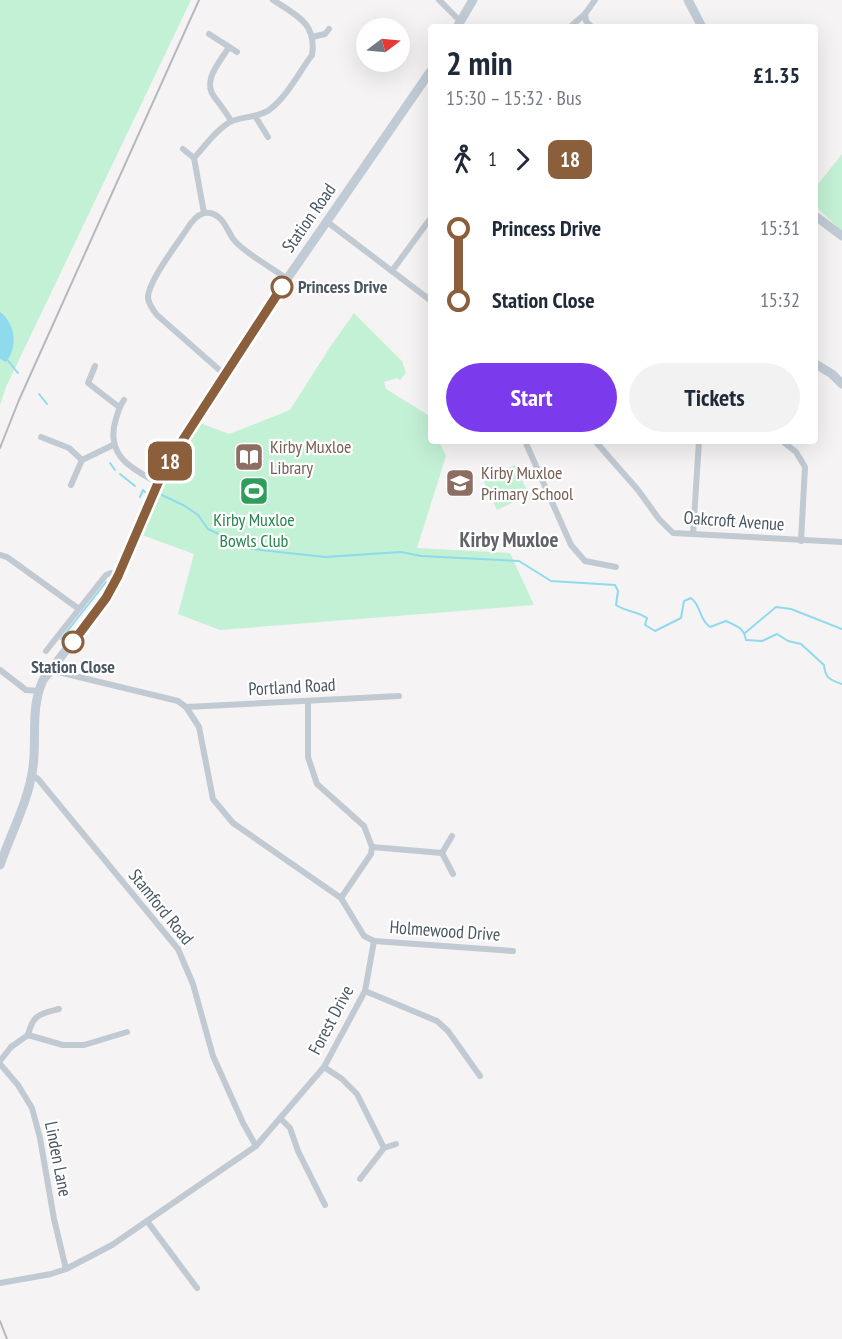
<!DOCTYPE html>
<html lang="en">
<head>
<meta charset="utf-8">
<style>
  :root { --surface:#fff; --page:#f2f2f3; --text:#1f2937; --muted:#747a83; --accent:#7c3aed }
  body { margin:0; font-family:"PT Sans Narrow",sans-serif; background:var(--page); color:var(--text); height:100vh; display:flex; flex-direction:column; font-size:22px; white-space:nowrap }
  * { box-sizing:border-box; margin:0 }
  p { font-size:20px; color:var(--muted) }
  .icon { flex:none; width:33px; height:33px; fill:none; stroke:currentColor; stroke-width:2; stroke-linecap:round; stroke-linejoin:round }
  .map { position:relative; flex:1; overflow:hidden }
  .sheet { position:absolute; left:428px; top:24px; width:390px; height:420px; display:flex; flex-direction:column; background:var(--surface); border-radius:6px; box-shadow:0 6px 24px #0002 }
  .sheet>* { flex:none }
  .badge { padding:0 12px; border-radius:9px; font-size:21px; line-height:39px }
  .needle { width:39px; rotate:74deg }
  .tools { position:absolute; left:356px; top:18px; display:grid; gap:12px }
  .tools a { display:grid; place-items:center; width:54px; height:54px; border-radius:50%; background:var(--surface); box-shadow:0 6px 24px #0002; font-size:30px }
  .map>.badge { position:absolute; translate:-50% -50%; box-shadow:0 0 0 3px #fff }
  .legs { display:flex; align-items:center; gap:9px; height:66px; padding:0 18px; font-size:20px }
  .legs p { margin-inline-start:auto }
  .summary { display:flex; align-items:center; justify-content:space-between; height:102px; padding:0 18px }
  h1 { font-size:33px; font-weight:600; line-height:45px }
  .cta { display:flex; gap:12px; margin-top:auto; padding:12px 18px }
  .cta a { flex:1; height:69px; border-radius:36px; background:var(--accent); color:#fff; font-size:24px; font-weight:600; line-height:69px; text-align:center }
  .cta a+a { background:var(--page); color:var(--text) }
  ul { padding:0 18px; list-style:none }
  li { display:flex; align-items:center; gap:21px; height:72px; font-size:22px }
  li i { display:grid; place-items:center; width:9px; height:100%; margin:0 8px; background:currentColor }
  li i::after { content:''; width:15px; height:15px; margin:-8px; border:4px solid; border-radius:50%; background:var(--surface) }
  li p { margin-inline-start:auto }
  li:first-child i { background:linear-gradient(#0000 50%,currentColor 0) }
  li:last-child i { background:linear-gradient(currentColor 50%,#0000 0) }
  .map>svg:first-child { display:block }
  .green { fill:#c3f1d5 }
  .water { fill:#90daee }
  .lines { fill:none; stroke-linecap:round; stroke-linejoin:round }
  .stream { stroke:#90daee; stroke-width:2 }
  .street { stroke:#c1cad2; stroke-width:6 }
  .secondary { stroke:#c1cbd6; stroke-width:9 }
  .rail { stroke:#b5b8bd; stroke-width:2 }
  .line-1-casing { stroke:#fff; stroke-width:14 }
  .line-1 { stroke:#8b5e3c; stroke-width:9 }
  .stop-1-dot { fill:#fff; stroke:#8b5e3c; stroke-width:3 }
  .labels { text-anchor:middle; stroke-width:4.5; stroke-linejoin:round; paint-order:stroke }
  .street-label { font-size:18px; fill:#4a5661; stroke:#fff }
  .stop-label { font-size:18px; font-weight:bold; fill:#4a5661; stroke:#fff; text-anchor:start }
  .education-label { font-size:18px; fill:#785e54; stroke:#fff; text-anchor:start }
  .leisure-label { font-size:18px; fill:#27864d; stroke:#fff }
  .quarter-label { font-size:21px; font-weight:bold; fill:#5f6368; stroke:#fff }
</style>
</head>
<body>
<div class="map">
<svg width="842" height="1339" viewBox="0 0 842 1339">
  <rect width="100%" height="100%" fill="#f5f3f3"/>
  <g class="green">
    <path d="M 0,0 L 191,0 L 6,387 L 0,405 Z"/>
    <path d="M 842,154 L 842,231 L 815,206 L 815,188 Z"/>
    <path d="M 354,313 L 402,361 L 406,373 L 400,380 L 397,378 L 384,382 L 386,389 L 428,415 L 430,421 L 430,441 L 439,441 L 446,456 L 417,548 L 510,553 L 534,605 L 220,630 L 178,614 L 194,554 L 142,535 L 195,421 L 229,434 L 290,410 L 330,347 Z"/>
    <path d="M 515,465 L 529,495 L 497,510 L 483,480 Z"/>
  </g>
  <path class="water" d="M 0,312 C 16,324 18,347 6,362 L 0,359 Z"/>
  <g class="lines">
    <g class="stream">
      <path d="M 6,358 L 18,373"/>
      <path d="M 39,394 L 47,404"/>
      <path d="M 110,463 L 115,470"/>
      <path d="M 120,474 L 135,486"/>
      <path d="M 162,495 L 185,506 L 198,515 L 208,529 L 252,549 L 325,557 L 401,552 L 421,556 L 519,561 L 551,581 L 615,585 L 618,591 L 616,605 C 627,612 637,611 647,618 L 645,625 L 655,631 L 681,618 L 684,601 L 691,598 C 701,605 699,620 710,627 L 726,621 C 737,626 744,628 746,640 L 762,641 L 777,634 L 788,641 L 801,644 L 824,665 C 825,678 830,680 842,684"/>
      <path d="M 140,497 L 143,490 L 145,492"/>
      <path d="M 745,633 L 776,607 L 791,609 L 842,629"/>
      <path d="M 61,639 L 106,582"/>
    </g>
    <g class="street">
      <path d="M 439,0 L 460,21"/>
      <path d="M 585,14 L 586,21 L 592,27"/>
      <path d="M 570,27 L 585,14 L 595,0"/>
      <path d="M 209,34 L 237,52"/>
      <path d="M 312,37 L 325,34 L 329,29"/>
      <path d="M 229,47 C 220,62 201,81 215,98 C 221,106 226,112 231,121"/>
      <path d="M 255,116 L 268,137"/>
      <path d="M 183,149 L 194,158"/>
      <path d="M 204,213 L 194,158 C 205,146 216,130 230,122 C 242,116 258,118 269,110 C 287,97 299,72 312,55 C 317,23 296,15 273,0"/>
      <path d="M 326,221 L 430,300"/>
      <path d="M 392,271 L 430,219"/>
      <path d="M 95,366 L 88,383 L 119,407"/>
      <path d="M 224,374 L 157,315 C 153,310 149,305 148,298 C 147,282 181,239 191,223 C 195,218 202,211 210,213 C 224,216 227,231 234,240 C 243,252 274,269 287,279"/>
      <path d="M 124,400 C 118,408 116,418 114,427 C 109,459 135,470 158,483"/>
      <path d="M 41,437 L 69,448 L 82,460 L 113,445"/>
      <path d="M 525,441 L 571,545 L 585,561 L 616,567"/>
      <path d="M 595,441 L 638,490 L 659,519 L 673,533 L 842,542"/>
      <path d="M 782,441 L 796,452 L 805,467 L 801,541"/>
      <path d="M 71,485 L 82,460"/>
      <path d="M 693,534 L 699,441"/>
      <path d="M 0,555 L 7,557 L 79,609"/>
      <path d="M 46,651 L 106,575 L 111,573 L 118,576"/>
      <path d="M 0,670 L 26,690 L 38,691"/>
      <path d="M 308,701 L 308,757 L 317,784 L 364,826 L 372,847 L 371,854 L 341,898"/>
      <path d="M 186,707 L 399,696"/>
      <path d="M 32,775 L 38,779 L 178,949 L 193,984 L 213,1056 L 243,1123 L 256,1146"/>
      <path d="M 372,847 L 442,853 L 452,836"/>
      <path d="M 442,853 L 453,874"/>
      <path d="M 374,941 L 513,951"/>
      <path d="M 365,991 L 437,1021 L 448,1031 L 480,1076"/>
      <path d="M 28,1035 L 63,1045 L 84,1045 L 127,1032"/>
      <path d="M 0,1061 L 11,1047 L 28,1035 C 33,1014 40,1014 59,1009"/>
      <path d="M 0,1064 L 18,1085 L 32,1108 L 40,1138 L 54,1219 L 66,1269"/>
      <path d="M 324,1067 L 342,1079 L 357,1094 L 384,1148 L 360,1179"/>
      <path d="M 280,1118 L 290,1128 L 298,1151 L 325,1205"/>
      <path d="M 384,1148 L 396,1144"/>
      <path d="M 147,1221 L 197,1288"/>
      <path d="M 0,1283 L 51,1274 L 66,1269 L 112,1245 L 256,1146 L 324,1067 L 365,991 L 374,941 L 364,936 L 341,898 L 233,823 L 213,799 L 199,727 L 186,707 L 178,701 L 50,670"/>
    </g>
    <g class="secondary">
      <path d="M 688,0 L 702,27"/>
      <path d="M 457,27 L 473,0"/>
      <path d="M 814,215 L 842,236"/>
      <path d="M 814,363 L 832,374 L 842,384"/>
      <path d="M 0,865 C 11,833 29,800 33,767 C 37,737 30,709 43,680 L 106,598 L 126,562 L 158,483 L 224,374 L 267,308 L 430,72"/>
    </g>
    <g class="rail">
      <path d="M 0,448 L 19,400 L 199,0"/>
      <path d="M 0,1321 L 7,1339"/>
    </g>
  </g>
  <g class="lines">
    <g class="line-1-casing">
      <path id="line-1" d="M 73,642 L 106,598 L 118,576 L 158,483 L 175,452 L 282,287"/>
    </g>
    <use href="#line-1" class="line-1"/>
  </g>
  <defs>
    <g id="library-square" transform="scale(1.5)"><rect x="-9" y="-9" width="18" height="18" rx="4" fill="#8d6e63" stroke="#fff"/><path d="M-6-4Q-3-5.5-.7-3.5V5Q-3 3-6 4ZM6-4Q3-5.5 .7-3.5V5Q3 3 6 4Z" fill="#fff"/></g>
    <g id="school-square" transform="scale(1.5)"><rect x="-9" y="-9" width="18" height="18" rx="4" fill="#8d6e63" stroke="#fff"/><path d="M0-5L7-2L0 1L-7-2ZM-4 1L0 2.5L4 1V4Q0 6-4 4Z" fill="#fff"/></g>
    <g id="stadium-square" transform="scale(1.5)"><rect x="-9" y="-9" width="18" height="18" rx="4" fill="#2e9e5b" stroke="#fff"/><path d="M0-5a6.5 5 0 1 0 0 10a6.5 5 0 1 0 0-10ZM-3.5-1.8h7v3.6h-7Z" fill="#fff"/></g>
  </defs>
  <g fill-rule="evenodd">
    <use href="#library-square" x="249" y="457"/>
    <use href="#school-square" x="460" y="483"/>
    <use href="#stadium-square" x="254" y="491"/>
  </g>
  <g class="stop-1-dot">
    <circle cx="282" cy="287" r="10"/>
    <circle cx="73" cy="642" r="10"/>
  </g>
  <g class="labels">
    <g class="street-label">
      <text transform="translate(309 218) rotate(-55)" y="6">Station Road</text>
      <text transform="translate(734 521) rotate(4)" y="6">Oakcroft Avenue</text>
      <text transform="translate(292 687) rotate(-3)" y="6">Portland Road</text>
      <text transform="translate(161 907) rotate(51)" y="6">Stamford Road</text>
      <text transform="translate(445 931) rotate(4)" y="6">Holmewood Drive</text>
      <text transform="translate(331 1020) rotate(-62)" y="6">Forest Drive</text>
      <text transform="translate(58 1159) rotate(79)" y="6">Linden Lane</text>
    </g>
    <g class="stop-label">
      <text x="298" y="293">Princess Drive</text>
      <text x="73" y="673" text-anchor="middle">Station Close</text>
    </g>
    <g class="education-label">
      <text x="270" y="453">Kirby Muxloe<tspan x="270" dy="21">Library</tspan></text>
      <text x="481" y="479">Kirby Muxloe<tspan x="481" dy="21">Primary School</tspan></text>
    </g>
    <g class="leisure-label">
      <text x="254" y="526">Kirby Muxloe<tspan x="254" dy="21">Bowls Club</tspan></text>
    </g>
    <g class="quarter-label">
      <text x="509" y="547">Kirby Muxloe</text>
    </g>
  </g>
</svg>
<div class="tools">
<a><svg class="needle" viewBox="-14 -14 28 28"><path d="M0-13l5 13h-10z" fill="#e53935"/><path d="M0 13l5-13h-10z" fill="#747a83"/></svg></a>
</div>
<b class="badge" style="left:170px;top:461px;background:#8b5e3c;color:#fff">18</b>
<section class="sheet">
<div class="summary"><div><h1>2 min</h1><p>15:30 – 15:32 · Bus</p></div><b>£1.35</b></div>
<div class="legs"><svg class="icon" aria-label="walk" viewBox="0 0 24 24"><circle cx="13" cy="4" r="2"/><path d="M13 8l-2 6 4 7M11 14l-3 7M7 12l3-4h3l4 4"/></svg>1<svg class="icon" aria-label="forward" viewBox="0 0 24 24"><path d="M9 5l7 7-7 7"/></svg><b class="badge" style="background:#8b5e3c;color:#fff">18</b></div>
<ul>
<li><i style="color:#8b5e3c"></i><b>Princess Drive</b><p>15:31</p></li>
<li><i style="color:#8b5e3c"></i><b>Station Close</b><p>15:32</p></li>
</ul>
<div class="cta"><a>Start</a><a>Tickets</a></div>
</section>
</div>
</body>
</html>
